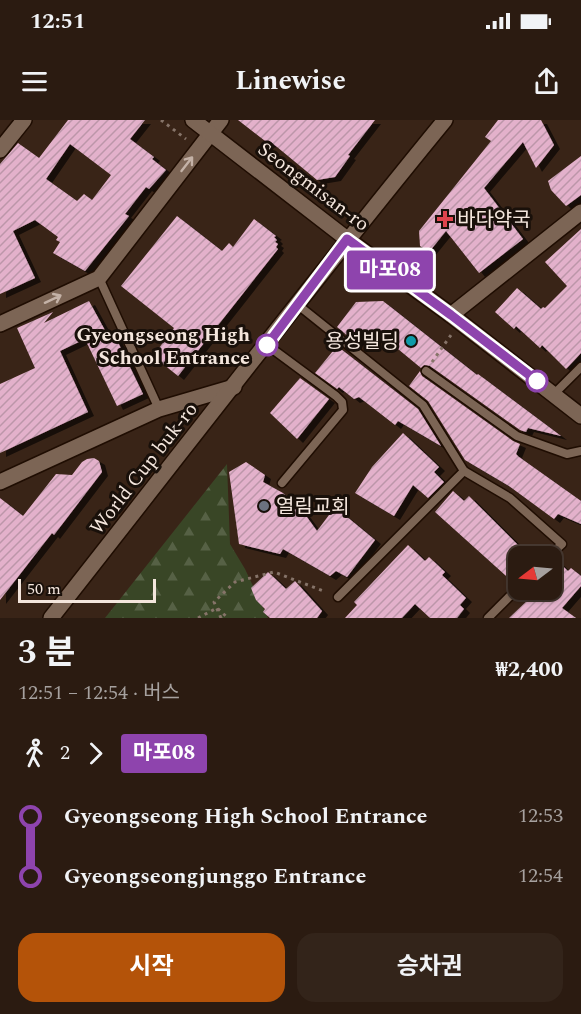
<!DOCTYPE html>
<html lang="ko">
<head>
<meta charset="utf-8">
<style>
  :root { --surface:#2b1b11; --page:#33241a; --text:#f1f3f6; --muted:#a6a19f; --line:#473931; --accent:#b45309 }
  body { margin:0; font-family:Spectral,"Noto Sans KR",serif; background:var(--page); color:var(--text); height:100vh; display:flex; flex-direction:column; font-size:22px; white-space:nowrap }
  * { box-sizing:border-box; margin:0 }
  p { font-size:20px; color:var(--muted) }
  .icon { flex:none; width:33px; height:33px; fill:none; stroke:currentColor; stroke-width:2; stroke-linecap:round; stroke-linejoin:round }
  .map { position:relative; height:498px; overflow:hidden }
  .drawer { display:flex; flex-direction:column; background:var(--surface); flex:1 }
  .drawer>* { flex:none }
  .badge { padding:0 12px; border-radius:4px; font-size:21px; line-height:39px }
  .needle { width:39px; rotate:254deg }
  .controls { position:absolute; left:508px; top:426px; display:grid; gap:12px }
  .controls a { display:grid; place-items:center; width:54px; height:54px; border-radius:12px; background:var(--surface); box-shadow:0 2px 4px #0004,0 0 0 2px var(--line); font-size:30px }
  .scale { position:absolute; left:18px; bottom:15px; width:138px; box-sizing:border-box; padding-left:6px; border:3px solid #f4e6dd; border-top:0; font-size:16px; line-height:21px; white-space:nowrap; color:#f4e6dd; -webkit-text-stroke:4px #19100a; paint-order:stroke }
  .map>.badge { position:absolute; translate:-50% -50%; box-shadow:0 0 0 3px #fff }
  .legs { display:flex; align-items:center; gap:9px; height:66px; padding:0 18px; font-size:20px }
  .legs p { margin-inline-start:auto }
  .head { display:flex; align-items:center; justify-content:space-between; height:102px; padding:0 18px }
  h1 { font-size:33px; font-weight:700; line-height:45px }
  .action { display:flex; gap:12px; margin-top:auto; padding:12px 18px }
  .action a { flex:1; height:69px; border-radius:18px; background:var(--accent); color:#fff; font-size:24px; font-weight:700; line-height:69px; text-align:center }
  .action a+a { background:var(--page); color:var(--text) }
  ul { padding:0 18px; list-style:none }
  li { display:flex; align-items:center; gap:21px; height:60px; font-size:22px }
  li i { display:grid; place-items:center; width:9px; height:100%; margin:0 8px; background:currentColor }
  li i::after { content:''; width:15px; height:15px; margin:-8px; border:4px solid; border-radius:50%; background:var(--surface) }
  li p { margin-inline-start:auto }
  li:first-child i { background:linear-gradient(#0000 50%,currentColor 0) }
  li:last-child i { background:linear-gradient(currentColor 50%,#0000 0) }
  .status { display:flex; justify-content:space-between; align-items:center; height:42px; padding:0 30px; background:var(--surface); direction:ltr }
  .status svg { height:16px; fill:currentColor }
  header { display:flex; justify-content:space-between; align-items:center; height:78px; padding:0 18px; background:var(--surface); font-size:27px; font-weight:700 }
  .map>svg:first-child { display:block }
  .forest { fill:url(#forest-firs) }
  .building { fill:url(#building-hatch); fill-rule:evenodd; filter:url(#shadow) }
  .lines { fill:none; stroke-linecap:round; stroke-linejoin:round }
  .service-casing { stroke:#1f0d02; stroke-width:11 }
  .minor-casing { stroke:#1f0d02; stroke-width:18 }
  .tertiary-casing { stroke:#1f0d02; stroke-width:18 }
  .secondary-casing { stroke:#1f0d02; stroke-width:18 }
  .path { stroke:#867469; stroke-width:3; stroke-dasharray:3 4.5; stroke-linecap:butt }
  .service { stroke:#7c6555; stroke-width:8 }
  .minor { stroke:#7c6555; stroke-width:15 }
  .tertiary { stroke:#7c6555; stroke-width:15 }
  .secondary { stroke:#7c6555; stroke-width:15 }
  .oneway { stroke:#c4b2a7 }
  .line-1-casing { stroke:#fff; stroke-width:14 }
  .line-1 { stroke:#8e44ad; stroke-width:9 }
  .health-dot { fill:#e0444e; stroke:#19100a; stroke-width:2 }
  .culture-dot { fill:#0f9aa8; stroke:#19100a; stroke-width:2 }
  .stop-1-dot { fill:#fff; stroke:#8e44ad; stroke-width:3 }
  .worship-dot { fill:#6b7280; stroke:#19100a; stroke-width:2 }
  .labels { text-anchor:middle; stroke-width:6; stroke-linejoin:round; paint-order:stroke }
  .street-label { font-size:20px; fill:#f4e6dd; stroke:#19100a }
  .poi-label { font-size:20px; fill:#f4e6dd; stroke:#19100a; text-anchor:start }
  .stop-label { font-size:20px; font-weight:bold; fill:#f4e6dd; stroke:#19100a; text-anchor:end }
</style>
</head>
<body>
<div class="status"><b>12:51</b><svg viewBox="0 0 49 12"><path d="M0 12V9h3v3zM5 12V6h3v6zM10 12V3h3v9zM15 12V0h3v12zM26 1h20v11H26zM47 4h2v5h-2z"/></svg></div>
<header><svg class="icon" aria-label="menu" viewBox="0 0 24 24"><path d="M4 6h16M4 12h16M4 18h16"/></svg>Linewise<svg class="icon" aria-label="share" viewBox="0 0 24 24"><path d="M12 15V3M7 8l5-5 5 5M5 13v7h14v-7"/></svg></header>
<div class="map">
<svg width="581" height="498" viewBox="0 0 581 498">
  <defs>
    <pattern id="forest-firs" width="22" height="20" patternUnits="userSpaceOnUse" patternTransform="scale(1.5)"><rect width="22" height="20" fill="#394626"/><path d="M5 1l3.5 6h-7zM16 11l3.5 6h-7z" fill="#566145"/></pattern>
    <pattern id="building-hatch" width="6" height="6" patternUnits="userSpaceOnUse" patternTransform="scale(1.5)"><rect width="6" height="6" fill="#e3b1cb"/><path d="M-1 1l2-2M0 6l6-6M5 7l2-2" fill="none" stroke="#bc96a9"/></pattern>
    <filter id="shadow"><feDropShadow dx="6" dy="4" stdDeviation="0" flood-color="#0009"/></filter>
  </defs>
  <rect width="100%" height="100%" fill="#392417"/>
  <path class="forest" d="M 227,344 L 230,424 L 245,449 L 268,498 L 105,498 Z"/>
  <g class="building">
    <path d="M 68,0 L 145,0 L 130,19 L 154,37 L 152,39 L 166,50 L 149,69 L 146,67 L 125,94 L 129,96 L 85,151 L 53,133 L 60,122 L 56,120 L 58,117 L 35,100 L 13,111 L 35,158 L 0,174 L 0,44 L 18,23 L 39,38 ZM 70,24 L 111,55 L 92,80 L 84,74 L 77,81 L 46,59 Z"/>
    <path d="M 238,0 L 375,0 L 348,35 L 350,36 L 335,57 L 317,60 L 271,22 L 269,24 Z"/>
    <path d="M 498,0 L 541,0 L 554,25 L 536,48 L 523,22 L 484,68 L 523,119 L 479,153 L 446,111 L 429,132 L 420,126 L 419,111 L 491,21 L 485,17 Z"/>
    <path d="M 581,36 L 581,75 L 566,86 L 551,70 L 548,61 Z"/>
    <path d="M 177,96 L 222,131 L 229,123 L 233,127 L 254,99 L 276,116 L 274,117 L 277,120 L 275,122 L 278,124 L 276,127 L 278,129 L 178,256 L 153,236 L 174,208 L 121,166 Z"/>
    <path d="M 581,109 L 581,233 L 566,249 L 542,225 L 540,228 L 516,206 L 514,209 L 495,192 L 517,168 L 541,189 L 543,187 L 545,188 L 567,166 L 545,142 Z"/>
    <path d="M 89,181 L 107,214 L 113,212 L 143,274 L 117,286 L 85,219 L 60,231 L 88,292 L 0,333 L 0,264 L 35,248 L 17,208 L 53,192 L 44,203 Z"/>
    <path d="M 383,181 L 477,255 L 478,254 L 561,316 L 528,308 L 526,312 L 520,310 L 430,246 L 424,245 L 421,248 L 381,215 L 378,219 L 367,210 L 356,223 L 337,207 L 356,182 Z"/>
    <path d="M 337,226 L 418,289 L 441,326 L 398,301 L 395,305 L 359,277 L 354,279 L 339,267 L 337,269 L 315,253 Z"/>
    <path d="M 420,251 L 422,256 L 513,321 L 520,324 L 516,334 L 519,337 L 581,381 L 581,404 L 558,394 L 554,399 L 509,366 L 465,340 L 428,281 L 409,266 Z"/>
    <path d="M 300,258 L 329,279 L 297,319 L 270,293 Z"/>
    <path d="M 403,313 L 439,347 L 434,352 L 444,362 L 428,378 L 413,365 L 394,396 L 355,373 L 372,347 Z"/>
    <path d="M 87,339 L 94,338 L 99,341 L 102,352 L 54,415 L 52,413 L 0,480 L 0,378 L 23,396 L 56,354 L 72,355 L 82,342 Z"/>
    <path d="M 246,342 L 265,355 L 263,362 L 283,373 L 291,380 L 298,390 L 304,393 L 317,411 L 335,387 L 375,420 L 347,457 L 336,451 L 330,456 L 283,429 L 280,434 L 239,424 L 229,352 Z"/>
    <path d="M 453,371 L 464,381 L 469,376 L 529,436 L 519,436 L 519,461 L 514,463 L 435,392 Z"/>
    <path d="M 408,425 L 425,441 L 429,437 L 445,452 L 442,455 L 466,478 L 460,485 L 464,489 L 457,498 L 430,498 L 415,484 L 402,498 L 345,498 L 357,485 L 354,482 Z"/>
    <path d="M 555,439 L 568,451 L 571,448 L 581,456 L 581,466 L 562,488 L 576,498 L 509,498 L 530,478 L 523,472 L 525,470 L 552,470 L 552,441 Z"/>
    <path d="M 268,452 L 286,469 L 295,461 L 322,491 L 317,498 L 270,498 L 263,492 L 265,489 L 256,480 L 251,468 Z"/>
  </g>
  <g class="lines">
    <g class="service-casing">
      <g id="service">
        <path d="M 99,158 L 159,289"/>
        <path d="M 298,185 L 423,285 L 464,351 L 510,378 L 562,424 L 549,436"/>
        <path d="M 267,225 L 336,276 L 342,282 L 343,290 L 282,363"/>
        <path d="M 426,251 L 517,316 L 567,334 L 581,331"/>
        <path d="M 554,274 L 581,247"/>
        <path d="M 338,477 L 464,351"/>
        <path d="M 488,498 L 519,467"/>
      </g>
    </g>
    <g class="minor-casing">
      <g id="minor">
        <path d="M 0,30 L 24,0"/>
        <path d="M 451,195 L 581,92"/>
        <path d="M 0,204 L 99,158 L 221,0"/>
        <path d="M 0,362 L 159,289 L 234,267"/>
      </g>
    </g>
    <g class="tertiary-casing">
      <path id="tertiary" d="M 193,0 L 347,119 L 451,195 L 581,296"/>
    </g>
    <g class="secondary-casing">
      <path id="secondary" d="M 51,498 C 182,332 311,163 445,0"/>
    </g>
    <g class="path">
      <path d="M 161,0 L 186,19"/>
      <path d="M 432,242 L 451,215"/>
      <path d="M 198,498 L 217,488 L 228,498"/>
      <path d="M 221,498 L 214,482 L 235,462 L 274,452 L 326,472"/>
    </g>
    <use href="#service" class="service"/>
    <use href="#minor" class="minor"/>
    <use href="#tertiary" class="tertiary"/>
    <use href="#secondary" class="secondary"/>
  </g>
  <defs><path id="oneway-shaft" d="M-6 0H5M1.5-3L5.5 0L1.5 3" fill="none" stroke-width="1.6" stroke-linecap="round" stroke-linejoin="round" transform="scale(1.5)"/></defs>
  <g class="oneway">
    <use href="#oneway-shaft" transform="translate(187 44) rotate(-52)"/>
    <use href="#oneway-shaft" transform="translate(53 179) rotate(-25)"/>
  </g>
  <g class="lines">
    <g class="line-1-casing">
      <path id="line-1" d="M 267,225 L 347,119 L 451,195 L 537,261"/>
    </g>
    <use href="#line-1" class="line-1"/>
  </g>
  <path class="health-dot" d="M442 90h6v6h6v6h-6v6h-6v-6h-6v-6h6z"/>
  <circle class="culture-dot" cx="411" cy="221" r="6"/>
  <g class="stop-1-dot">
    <circle cx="267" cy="225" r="10"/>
    <circle cx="537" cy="261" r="10"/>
  </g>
  <circle class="worship-dot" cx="264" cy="386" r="6"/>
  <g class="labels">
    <g class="street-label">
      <text transform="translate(314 66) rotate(37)" y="7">Seongmisan-ro</text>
      <text transform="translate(143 348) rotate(-52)" y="7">World Cup buk-ro</text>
    </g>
    <g class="poi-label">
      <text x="457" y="106">바다약국</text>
      <text x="399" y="228" text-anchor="end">용성빌딩</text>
      <text x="276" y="393">열림교회</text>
    </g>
    <g class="stop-label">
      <text x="250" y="221">Gyeongseong High<tspan x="250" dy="23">School Entrance</tspan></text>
    </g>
  </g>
</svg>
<div class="controls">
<a><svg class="needle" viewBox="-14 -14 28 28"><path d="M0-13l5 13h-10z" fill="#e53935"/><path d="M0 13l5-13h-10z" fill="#a6a19f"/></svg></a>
</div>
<div class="scale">50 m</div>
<b class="badge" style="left:390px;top:150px;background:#8e44ad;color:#fff">마포08</b>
</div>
<section class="drawer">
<div class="head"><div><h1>3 분</h1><p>12:51 – 12:54 · 버스</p></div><b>₩2,400</b></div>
<div class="legs"><svg class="icon" aria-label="walk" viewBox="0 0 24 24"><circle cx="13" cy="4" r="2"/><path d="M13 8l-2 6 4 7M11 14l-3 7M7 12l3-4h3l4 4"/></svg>2<svg class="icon" aria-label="forward" viewBox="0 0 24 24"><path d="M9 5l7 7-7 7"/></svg><b class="badge" style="background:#8e44ad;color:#fff">마포08</b></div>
<ul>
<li><i style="color:#8e44ad"></i><b>Gyeongseong High School Entrance</b><p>12:53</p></li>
<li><i style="color:#8e44ad"></i><b>Gyeongseongjunggo Entrance</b><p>12:54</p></li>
</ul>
<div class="action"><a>시작</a><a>승차권</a></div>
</section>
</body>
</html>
